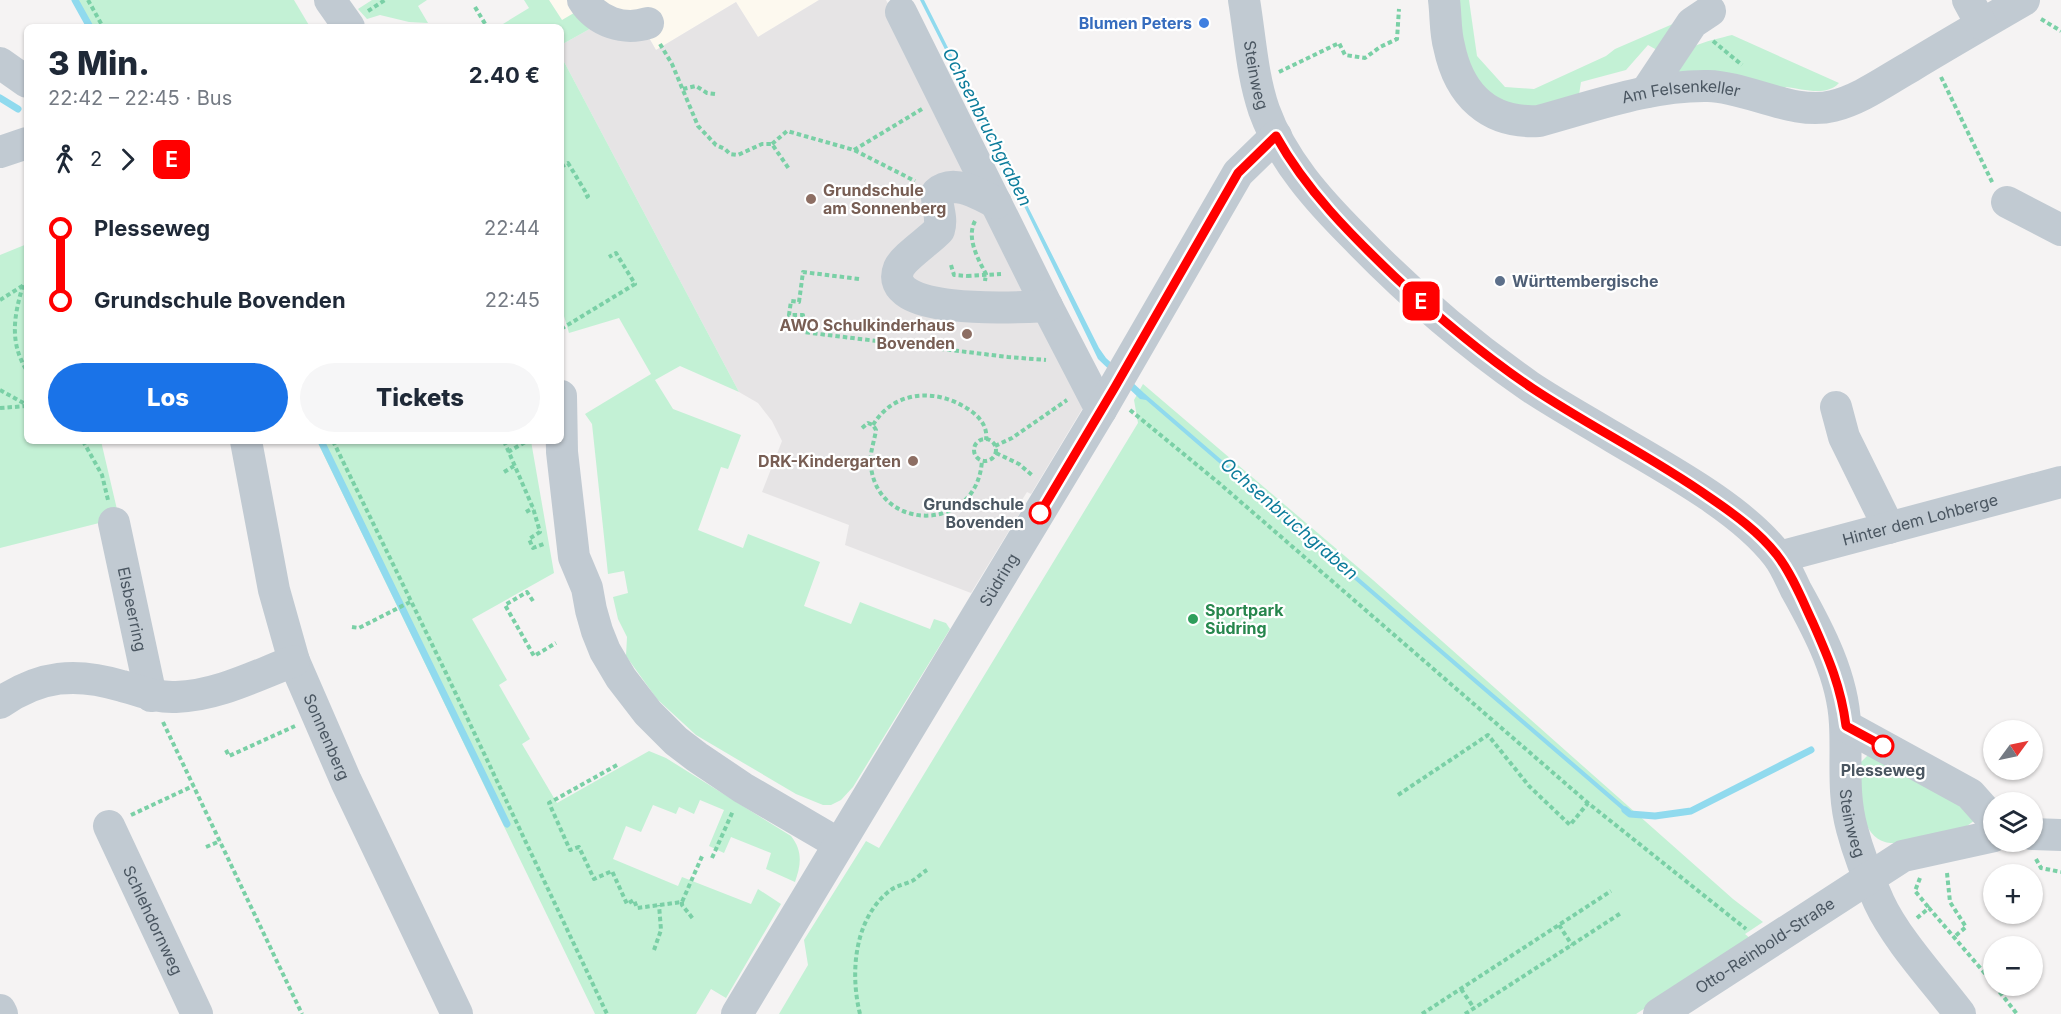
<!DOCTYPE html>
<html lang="de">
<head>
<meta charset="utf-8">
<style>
  :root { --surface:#fff; --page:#f6f6f7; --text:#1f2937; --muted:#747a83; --accent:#1a73e8 }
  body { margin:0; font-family:Inter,sans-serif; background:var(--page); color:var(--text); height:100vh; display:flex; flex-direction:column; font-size:22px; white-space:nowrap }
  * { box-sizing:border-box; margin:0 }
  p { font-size:20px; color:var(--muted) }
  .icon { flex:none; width:33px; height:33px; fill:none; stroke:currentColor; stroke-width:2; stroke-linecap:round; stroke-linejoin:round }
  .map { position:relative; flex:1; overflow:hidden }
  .sheet { position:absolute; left:24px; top:24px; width:540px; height:420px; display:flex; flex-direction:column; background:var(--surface); border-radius:9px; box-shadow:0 2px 4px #0004 }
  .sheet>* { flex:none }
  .badge { padding:0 12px; border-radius:9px; font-size:21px; line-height:39px }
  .needle { width:39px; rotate:57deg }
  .fabs { position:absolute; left:1983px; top:720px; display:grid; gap:12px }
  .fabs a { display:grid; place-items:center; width:60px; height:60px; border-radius:50%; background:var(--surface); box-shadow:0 2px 4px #0004; font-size:30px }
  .map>.badge { position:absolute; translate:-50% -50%; box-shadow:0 0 0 3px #fff }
  .legs { display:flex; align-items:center; gap:9px; height:66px; padding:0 24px; font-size:20px }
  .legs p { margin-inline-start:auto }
  .overview { display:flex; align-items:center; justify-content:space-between; height:102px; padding:0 24px }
  h1 { font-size:33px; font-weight:800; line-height:45px }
  .button { display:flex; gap:12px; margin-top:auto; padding:12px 24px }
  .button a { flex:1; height:69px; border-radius:36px; background:var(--accent); color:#fff; font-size:24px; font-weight:800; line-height:69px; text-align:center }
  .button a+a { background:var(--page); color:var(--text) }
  ul { padding:0 24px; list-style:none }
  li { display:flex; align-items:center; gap:21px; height:72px; font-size:22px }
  li i { display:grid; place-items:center; width:9px; height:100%; margin:0 8px; background:currentColor }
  li i::after { content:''; width:15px; height:15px; margin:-8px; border:4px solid; border-radius:50%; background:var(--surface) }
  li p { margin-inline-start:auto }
  li:first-child i { background:linear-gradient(#0000 50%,currentColor 0) }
  li:last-child i { background:linear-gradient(currentColor 50%,#0000 0) }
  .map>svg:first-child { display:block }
  .commercial { fill:#fdf9ef }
  .education { fill:#e6e4e5 }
  .green { fill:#c3f1d5 }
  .water { fill:#90daee }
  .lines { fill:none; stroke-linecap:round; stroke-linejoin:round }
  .stream { stroke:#90daee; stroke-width:7 }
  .path { stroke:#7ad0a6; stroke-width:4; stroke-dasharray:4.5 3; stroke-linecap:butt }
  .minor { stroke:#c1cad2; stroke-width:32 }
  .path-bridge { stroke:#7ad0a6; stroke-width:4; stroke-dasharray:4.5 3; stroke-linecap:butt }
  .line-1-casing { stroke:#fff; stroke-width:14 }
  .line-1 { stroke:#f00; stroke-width:9 }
  .shop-dot { fill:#3f7fe0; stroke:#fff; stroke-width:2 }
  .education-dot { fill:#8d6e63; stroke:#fff; stroke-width:2 }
  .service-dot { fill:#5c6f8a; stroke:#fff; stroke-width:2 }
  .stop-1-dot { fill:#fff; stroke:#f00; stroke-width:3 }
  .leisure-dot { fill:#2e9e5b; stroke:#fff; stroke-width:2 }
  .labels { text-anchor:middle; stroke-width:4.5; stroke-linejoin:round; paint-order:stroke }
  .shop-label { font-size:16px; font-weight:bold; fill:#366cbe; stroke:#fff; text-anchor:end }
  .street-label { font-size:16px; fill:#4a5661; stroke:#fff }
  .education-label { font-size:16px; font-weight:bold; fill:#785e54; stroke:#fff; text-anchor:end }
  .service-label { font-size:16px; font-weight:bold; fill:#4e5e75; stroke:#fff; text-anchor:start }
  .stop-label { font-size:16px; font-weight:bold; fill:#4a5661; stroke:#fff; text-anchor:end }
  .leisure-label { font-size:16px; font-weight:bold; fill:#27864d; stroke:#fff; text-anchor:start }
  .water-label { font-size:18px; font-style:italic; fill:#0c7c9b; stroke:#fff }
</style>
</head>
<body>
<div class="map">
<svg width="2061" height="1014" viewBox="0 0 2061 1014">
  <rect width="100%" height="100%" fill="#f5f3f3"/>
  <path class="commercial" d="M 549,0 L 819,0 L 758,37 L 736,2 L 656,50 L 648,36 L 562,20 Z"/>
  <path class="education" d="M 819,0 L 886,0 L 1087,401 L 1031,494 L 1027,492 L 1022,500 L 1026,503 L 971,593 L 845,545 L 849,525 L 762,492 L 782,441 L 772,421 L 758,403 L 739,392 L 561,56 L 561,45 L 595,26 L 648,36 L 656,50 L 736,2 L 758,37 Z"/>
  <g class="green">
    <path d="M 73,0 L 294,0 L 310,27 L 88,27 Z"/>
    <path d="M 372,0 L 427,0 L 418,6 L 428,23 L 409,22 L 380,15 L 367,19 L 358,9 Z"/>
    <path d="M 524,0 L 549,0 L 562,20 L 579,10 L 595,26 L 561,45 L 561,27 L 498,27 L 529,8 Z"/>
    <path d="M 1452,0 L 1469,0 L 1477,56 L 1505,87 L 1534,89 L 1606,56 L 1615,49 L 1682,20 L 1664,54 L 1648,45 L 1626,70 L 1581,82 L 1578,101 L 1517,111 L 1475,83 Z"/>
    <path d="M 1732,35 L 1839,83 C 1826,97 1803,89 1786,87 L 1779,94 L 1678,79 L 1673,59 C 1692,44 1708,41 1732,35 Z"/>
    <path d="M 561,56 L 739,392 L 680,366 L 655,380 L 673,409 L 741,435 L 728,469 L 721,467 L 698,530 L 743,548 L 748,534 L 820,562 L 804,606 L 851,624 L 860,602 L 930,629 L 934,619 L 946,623 L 950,629 L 853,787 L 841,800 L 831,805 L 823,805 L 796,794 L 696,735 L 657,699 L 626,656 L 627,637 L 618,619 L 613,597 L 628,593 L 624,571 L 608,574 L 592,424 L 585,414 L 651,374 L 619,318 L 569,333 L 561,306 Z"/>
    <path d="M 27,244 L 27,441 L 101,441 L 119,518 L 0,548 L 0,255 Z"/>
    <path d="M 1143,384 L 1373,580 L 1733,899 L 1763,922 L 1745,934 L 1751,939 L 1636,1014 L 779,1014 L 808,965 L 804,940 L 866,841 L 879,848 L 1138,423 L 1134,400 Z"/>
    <path d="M 317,441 L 531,441 L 554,573 L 472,619 L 507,680 L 499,685 L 530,739 L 522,744 L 557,803 L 649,751 L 666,758 L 791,836 C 803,851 801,865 795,882 L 766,869 L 771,853 L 731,837 L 724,853 L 709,846 L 724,810 L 700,800 L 694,814 L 679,807 L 676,814 L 653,805 L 641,832 L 626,826 L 613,859 L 678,886 L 682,877 L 751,904 L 758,889 L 781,904 L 726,998 L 711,989 L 696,1014 L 595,1014 Z"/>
    <path d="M 1871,752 L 1969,801 L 1975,820 L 1967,826 C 1949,831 1901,847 1885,842 C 1857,834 1859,785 1860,763 Z"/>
  </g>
  <path class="water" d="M 920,0 L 924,0 L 1099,348 L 1106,358 L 1144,393 L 1631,812 L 1630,814 L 1628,815 L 1146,400 L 1140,399 L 1098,359 L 1024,206 Z"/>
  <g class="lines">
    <g class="stream">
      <path d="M 75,0 L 90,27"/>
      <path d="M 0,98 L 18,109"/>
      <path d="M 321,441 L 507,824"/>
      <path d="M 1625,810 L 1630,814 L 1655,816 L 1691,811 L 1811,750"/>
    </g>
    <g class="path">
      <path d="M 88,0 L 103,27"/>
      <path d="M 475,7 L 487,27"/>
      <path d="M 368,11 L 385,0"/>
      <path d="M 2041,19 L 2061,31"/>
      <path d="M 1713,41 L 1742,65"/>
      <path d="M 660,44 L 672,64 L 698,126 L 716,145 L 725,149 L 730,154 L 738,155 L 762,144 L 772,144 L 789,169"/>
      <path d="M 1279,72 L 1339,43 L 1345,55 L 1365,58 L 1380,47 L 1397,39 L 1399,9"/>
      <path d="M 1941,77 L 1993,184"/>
      <path d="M 683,89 L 696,86 L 707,93 L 715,94"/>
      <path d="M 561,140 L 561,142"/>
      <path d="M 772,144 L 787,131 L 854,150 L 915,181"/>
      <path d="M 854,150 L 922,109"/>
      <path d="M 561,167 L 568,163 L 588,196 L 583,199"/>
      <path d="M 975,221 C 966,238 978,259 986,274 L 985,281"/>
      <path d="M 951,265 L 954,275 L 967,276"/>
      <path d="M 859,279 L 803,272 L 799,302 L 791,301 L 789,315 L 803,315 L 803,332 L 1008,357 L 1046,360"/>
      <path d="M 23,285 C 14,316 9,342 27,371"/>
      <path d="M 0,300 L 27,283"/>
      <path d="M 561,329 L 635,284 L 616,253 L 609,257"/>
      <path d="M 0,390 L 27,405"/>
      <path d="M 0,408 L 27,406"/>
      <path d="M 1130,410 L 1219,483 L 1588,803 L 1746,929"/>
      <path d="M 873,425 C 894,390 936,388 968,409 C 979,416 988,426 986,440"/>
      <path d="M 862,428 L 868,423 L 873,425 L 876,430 C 874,443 869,454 871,467 C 879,533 978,533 982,460"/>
      <circle cx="985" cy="450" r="11"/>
      <path d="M 83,441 L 102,475 L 108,500"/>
      <path d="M 333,441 L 446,673 L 607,1014"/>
      <path d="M 504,441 L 533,508 L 540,532 L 529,539 L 533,548 L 546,543"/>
      <path d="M 995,446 L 1012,438 L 1067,400"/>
      <path d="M 508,452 L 527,441"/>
      <path d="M 996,453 L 1019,464 L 1033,476"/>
      <path d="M 504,472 L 514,466"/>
      <path d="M 526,512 L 533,508"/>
      <path d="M 533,601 L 527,592 L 505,605 L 534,656 L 556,643"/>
      <path d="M 352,627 L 359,628 L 410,602"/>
      <path d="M 163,722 L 302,1014"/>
      <path d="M 226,750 L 229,756 L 295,726"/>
      <path d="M 617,765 L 549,803 L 570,850 L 579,847 L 594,879 L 612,871 L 627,904 L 634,900 L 637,908 L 682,902 L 703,854"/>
      <path d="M 1398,795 L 1488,735 L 1529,786 L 1570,825 L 1588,803"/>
      <path d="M 131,815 L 193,786"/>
      <path d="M 206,847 L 220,841"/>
      <path d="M 712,858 L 733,811"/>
      <path d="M 2036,859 L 2041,868 L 2061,872"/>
      <path d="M 1947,873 L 1950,902 L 1966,927 L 1954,937"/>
      <path d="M 1920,878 L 1915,891 L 1929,908"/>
      <path d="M 682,902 L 682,905 L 694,920"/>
      <path d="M 1917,918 L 1929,908 L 1994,984"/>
      <path d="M 1559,925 L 1572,945"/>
      <path d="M 654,950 L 661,930 L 659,905"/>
      <path d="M 1995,986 L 2017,1014"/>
      <path d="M 1461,989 L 1474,1008"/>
      <path d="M 860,1014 C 850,974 854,921 887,893 C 894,886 903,885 912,881 C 917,878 922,873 927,870"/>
      <path d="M 1422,1014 L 1611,891"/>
      <path d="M 1465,1014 L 1621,913"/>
    </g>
    <g class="minor">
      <path d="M 330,0 L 349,27"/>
      <path d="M 583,0 C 597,22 624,31 648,23"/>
      <path id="s1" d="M 1244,0 C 1250,36 1252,75 1264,110 C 1282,160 1318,200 1355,237 C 1408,292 1466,342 1529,386 C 1556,404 1585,420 1613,437 C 1665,468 1741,508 1777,555 C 1785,565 1790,578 1796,590 C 1819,631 1843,677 1845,724 C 1847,760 1842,793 1852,829 C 1858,852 1869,880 1879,902 C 1896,939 1935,981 1960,1014"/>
      <path id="s2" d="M 1444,0 C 1446,15 1445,32 1449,46 C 1459,95 1489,124 1539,121 C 1594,106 1651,85 1708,86 C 1748,87 1794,116 1833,106 C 1861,99 1885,81 1910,67 C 1948,44 1986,22 2024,0"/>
      <path d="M 1968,0 L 1981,24"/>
      <path d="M 901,12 L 1047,306 L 1101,410"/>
      <path d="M 0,63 L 27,82"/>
      <path d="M 1646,92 L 1692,23 L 1710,11"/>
      <path d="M 0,152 L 27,143"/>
      <path d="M 2007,202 L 2061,230"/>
      <path d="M 996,203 C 980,194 953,178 937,193 C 936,206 943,217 939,230 C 930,240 904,257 899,268 C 879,317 1025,307 1047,306"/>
      <path d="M 561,396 L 562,452 L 574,557 L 587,588 L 591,610 L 597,631 L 605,651 L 621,678 L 648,713 L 676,741 L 697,757 L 743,788 L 839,844"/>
      <path d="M 1836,407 L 1844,437 L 1889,528"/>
      <path id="s3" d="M 246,441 L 274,590 L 294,661 L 346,781 L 457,1014"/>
      <path id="s4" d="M 114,523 L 151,696"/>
      <path id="s5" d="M 1779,557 L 2061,482"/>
      <path d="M 0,703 C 40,675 76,672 122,686 C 141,691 156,698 176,697 C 217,696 257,675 294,661"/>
      <path d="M 1846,726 L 1970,794 L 1994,821"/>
      <path id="s6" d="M 109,826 L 197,1014"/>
      <path d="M 2032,834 L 2061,835"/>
      <path d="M 0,1010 L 2,1014"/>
      <path id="s7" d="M 737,1014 L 1101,410 L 1238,173 L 1276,136"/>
      <path id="s8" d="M 1659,1014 L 1903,856 L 1994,836"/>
    </g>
    <path class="path-bridge" d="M 967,276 L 1001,274"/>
  </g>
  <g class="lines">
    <g class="line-1-casing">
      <path id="line-1" d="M 1040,513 L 1115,387 L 1238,173 L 1276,136 C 1306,190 1350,234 1395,277 C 1438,317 1483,355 1532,388 C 1589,426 1652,457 1709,497 C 1734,514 1759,532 1777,555 C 1792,574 1803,602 1813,623 C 1829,659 1841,687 1846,726 L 1883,746"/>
    </g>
    <use href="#line-1" class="line-1"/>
  </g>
  <circle class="shop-dot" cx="1204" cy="23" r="6"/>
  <g class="education-dot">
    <circle cx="811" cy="199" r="6"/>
    <circle cx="967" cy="334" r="6"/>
    <circle cx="913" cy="461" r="6"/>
  </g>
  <circle class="service-dot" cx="1500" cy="281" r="6"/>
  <g class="stop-1-dot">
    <circle cx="1040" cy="513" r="10"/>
    <circle cx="1883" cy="746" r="10"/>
  </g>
  <circle class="leisure-dot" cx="1193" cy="619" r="6"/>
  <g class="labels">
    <g class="shop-label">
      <text x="1192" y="29">Blumen Peters</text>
    </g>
    <g class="street-label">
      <text dy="6" stroke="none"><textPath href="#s1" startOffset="76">Steinweg</textPath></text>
      <text dy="6" stroke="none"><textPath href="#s2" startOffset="322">Am Felsenkeller</textPath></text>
      <text dy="6" stroke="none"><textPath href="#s5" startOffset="146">Hinter dem Lohberge</textPath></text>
      <text dy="6" stroke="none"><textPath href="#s7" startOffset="507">Südring</textPath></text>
      <text dy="6" stroke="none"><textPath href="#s4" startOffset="88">Elsbeerring</textPath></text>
      <text dy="6" stroke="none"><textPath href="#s3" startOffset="308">Sonnenberg</textPath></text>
      <text dy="6" stroke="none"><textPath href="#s1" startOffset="1084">Steinweg</textPath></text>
      <text dy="6" stroke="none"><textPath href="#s6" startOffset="104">Schlehdornweg</textPath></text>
      <text dy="6" stroke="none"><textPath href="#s8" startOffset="126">Otto-Reinbold-Straße</textPath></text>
    </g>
    <g class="education-label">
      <text x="823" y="196" text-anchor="start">Grundschule<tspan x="823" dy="18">am Sonnenberg</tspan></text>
      <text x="955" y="331">AWO Schulkinderhaus<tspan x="955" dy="18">Bovenden</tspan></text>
      <text x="901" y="467">DRK-Kindergarten</text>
    </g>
    <g class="service-label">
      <text x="1512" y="287">Württembergische</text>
    </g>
    <g class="stop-label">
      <text x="1024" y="510">Grundschule<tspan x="1024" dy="18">Bovenden</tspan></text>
      <text x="1883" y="776" text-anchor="middle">Plesseweg</text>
    </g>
    <g class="leisure-label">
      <text x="1205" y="616">Sportpark<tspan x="1205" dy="18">Südring</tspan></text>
    </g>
    <g class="water-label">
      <text transform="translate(987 127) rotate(63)" y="6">Ochsenbruchgraben</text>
      <text transform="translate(1289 519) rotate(41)" y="6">Ochsenbruchgraben</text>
    </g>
  </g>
</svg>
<div class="fabs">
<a><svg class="needle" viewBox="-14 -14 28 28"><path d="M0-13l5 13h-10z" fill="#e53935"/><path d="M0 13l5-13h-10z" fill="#747a83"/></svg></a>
<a><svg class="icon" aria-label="layers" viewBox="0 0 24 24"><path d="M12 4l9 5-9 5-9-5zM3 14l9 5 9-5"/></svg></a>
<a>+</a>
<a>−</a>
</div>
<b class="badge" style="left:1421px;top:301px;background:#f00;color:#fff">E</b>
<section class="sheet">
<div class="overview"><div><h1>3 Min.</h1><p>22:42 – 22:45 · Bus</p></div><b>2.40 €</b></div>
<div class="legs"><svg class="icon" aria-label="walk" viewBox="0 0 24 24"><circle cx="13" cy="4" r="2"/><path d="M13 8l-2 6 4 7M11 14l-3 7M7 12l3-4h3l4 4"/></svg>2<svg class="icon" aria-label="forward" viewBox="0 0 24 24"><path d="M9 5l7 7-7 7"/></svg><b class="badge" style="background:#f00;color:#fff">E</b></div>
<ul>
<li><i style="color:#f00"></i><b>Plesseweg</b><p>22:44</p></li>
<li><i style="color:#f00"></i><b>Grundschule Bovenden</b><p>22:45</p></li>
</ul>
<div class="button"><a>Los</a><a>Tickets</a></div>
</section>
</div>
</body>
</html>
